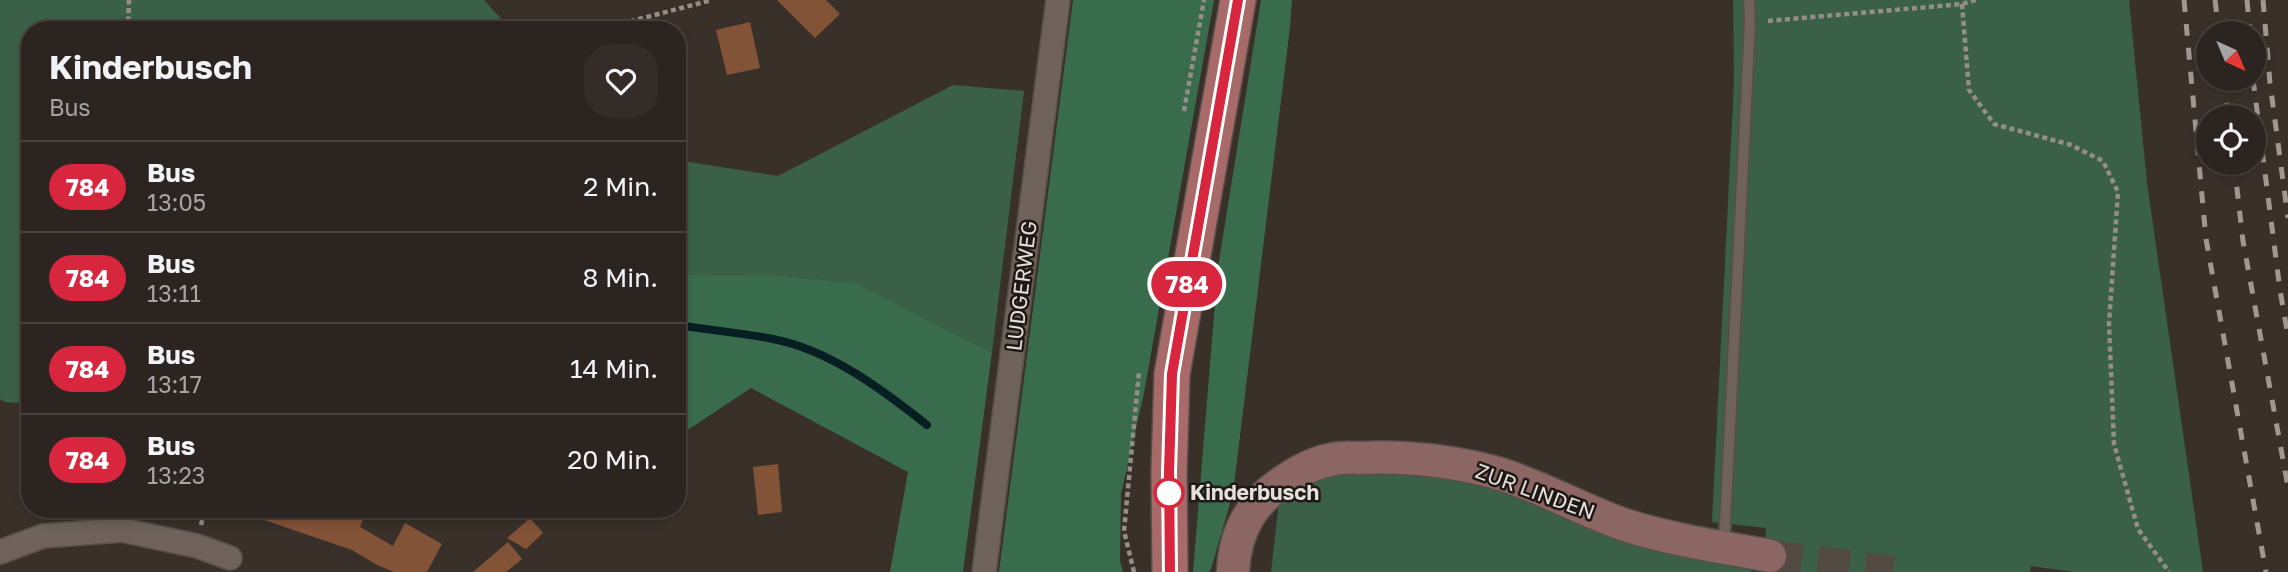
<!DOCTYPE html>
<html lang="de">
<head>
<meta charset="utf-8">
<style>
  :root { --surface:#2c2420; --page:#342c29; --text:#f1f3f6; --muted:#a6a4a5; --line:#48413e }
  body { margin:0; font-family:"Golos Text",sans-serif; background:var(--page); color:var(--text); height:100vh; display:flex; flex-direction:column; font-size:26px; white-space:nowrap }
  * { box-sizing:border-box; margin:0 }
  p { font-size:23px; color:var(--muted) }
  .icon { flex:none; width:38px; height:38px; fill:none; stroke:currentColor; stroke-width:2; stroke-linecap:round; stroke-linejoin:round }
  .map { position:relative; flex:1; overflow:hidden }
  .details { position:absolute; left:21px; top:21px; width:665px; height:497px; display:flex; flex-direction:column; background:var(--surface); border-radius:28px; box-shadow:0 4px 10px #0003,0 0 0 2px var(--line) }
  .details>* { flex:none }
  .badge { padding:0 14px; border-radius:23px; font-size:24px; line-height:46px }
  .needle { width:46px; rotate:136deg }
  .controls { position:absolute; left:2196px; top:21px; display:grid; gap:14px }
  .controls a { display:grid; place-items:center; width:70px; height:70px; border-radius:50%; background:var(--surface); box-shadow:0 4px 10px #0003,0 0 0 2px var(--line); font-size:35px }
  .map>.badge { position:absolute; translate:-50% -50%; box-shadow:0 0 0 4px #fff }
  .round { display:grid; place-items:center; flex:none; width:74px; height:74px; border-radius:28px; background:var(--page) }
  .summary { display:flex; align-items:center; justify-content:space-between; height:119px; padding:0 28px }
  h1 { font-size:33px; font-weight:700; line-height:52px }
  ul { padding:0; list-style:none }
  li { display:flex; align-items:center; gap:21px; height:91px; padding:0 28px; border-top:2px solid var(--line) }
  li div { flex:1 }
  li b { display:block; font-size:26px }
  li em { font-style:normal }
  li .badge { min-width:77px; font-weight:700; text-align:center }
  .map>svg:first-child { display:block }
  .green { fill:#3b6048 }
  .forest { fill:#396c4c }
  .lines { fill:none; stroke-linecap:round; stroke-linejoin:round }
  .stream { stroke:#071f23; stroke-width:8 }
  .building { fill:#835337 }
  .secondary-tunnel { stroke:#544a44; stroke-width:32; stroke-dasharray:32 16; stroke-linecap:butt }
  .lane-casing { stroke:#584f4a; stroke-width:14 }
  .street-casing { stroke:#584f4a; stroke-width:26 }
  .secondary-casing { stroke:#584f4a; stroke-width:35 }
  .primary-casing { stroke:#584f4a; stroke-width:38 }
  .path { stroke:#958d88; stroke-width:4.5; stroke-dasharray:5 3.5; stroke-linecap:butt }
  .lane { stroke:#6e625b; stroke-width:10 }
  .street { stroke:#6e625b; stroke-width:23 }
  .secondary { stroke:#8b6662; stroke-width:32 }
  .primary { stroke:#a86a69; stroke-width:35 }
  .rail { stroke:#9f9792; stroke-width:5; stroke-dasharray:12 12; stroke-linecap:butt }
  .line-casing { stroke:#fff; stroke-width:16 }
  .line { stroke:#d7263d; stroke-width:10 }
  .stop-dot { fill:#fff; stroke:#d7263d; stroke-width:3.5 }
  .labels { text-anchor:middle; stroke-width:5; stroke-linejoin:round; paint-order:stroke }
  .street-label { font-size:21px; fill:#e5deda; stroke:#1e1916 }
  .stop-label { font-size:21px; font-weight:bold; fill:#e5deda; stroke:#1e1916; text-anchor:start }
</style>
</head>
<body>
<div class="map">
<svg width="2288" height="572" viewBox="0 0 2288 572">
  <rect width="100%" height="100%" fill="#3a302a"/>
  <g class="green">
    <path d="M 0,0 L 484,0 L 511,30 L 30,30 L 30,404 L 5,402 L 0,399 Z"/>
    <path d="M 1733,0 L 2129,0 L 2147,183 L 2203,572 L 2074,572 L 2031,566 L 2030,572 L 1762,572 L 1766,528 L 1712,522 L 1734,82 Z"/>
    <path d="M 953,85 L 1024,91 L 992,352 L 856,283 L 775,275 L 677,274 L 677,160 L 778,176 Z"/>
    <path d="M 1360,467 L 1422,471 L 1505,489 L 1641,546 L 1751,570 L 1751,572 L 1271,572 L 1279,502 L 1315,480 Z"/>
  </g>
  <g class="forest">
    <path d="M 1073,0 L 1214,0 L 1144,393 L 1121,494 L 1120,561 L 1123,572 L 999,572 Z"/>
    <path d="M 1261,0 L 1292,0 L 1290,27 L 1233,493 L 1211,569 L 1209,572 L 1193,572 L 1218,267 Z"/>
    <path d="M 677,274 L 775,275 L 856,283 L 992,352 L 963,572 L 890,572 L 908,472 L 751,388 L 677,437 Z"/>
  </g>
  <g class="lines">
    <path class="stream" d="M 677,325 C 709,330 742,333 773,339 C 830,350 883,390 927,425"/>
  </g>
  <g class="building">
    <path d="M 777,0 L 826,0 L 840,14 L 815,38 Z"/>
    <path d="M 750,22 L 760,68 L 727,75 L 716,30 Z"/>
    <path d="M 778,464 L 782,512 L 758,515 L 753,467 Z"/>
    <path d="M 244,509 L 367,509 L 360,527 L 393,546 L 405,523 L 442,544 L 427,572 L 394,572 L 377,565 L 352,550 L 244,513 Z"/>
    <path d="M 530,518 L 543,533 L 526,549 L 507,538 Z"/>
    <path d="M 508,542 L 522,559 L 506,572 L 473,572 Z"/>
  </g>
  <g class="lines">
    <path class="secondary-tunnel" d="M 1770,556 L 1893,572"/>
    <g class="lane-casing">
      <path id="lane" d="M 1724,545 L 1750,23 L 1749,0"/>
    </g>
    <g class="street-casing">
      <g id="street">
        <path d="M 0,552 L 43,536 L 122,530 L 197,546 L 230,558"/>
        <path d="M 984,572 L 1058,0"/>
      </g>
    </g>
    <g class="secondary-casing">
      <path id="secondary" d="M 1233,572 C 1235,528 1253,500 1290,477 C 1303,469 1318,461 1334,459 C 1342,457 1352,458 1360,458 C 1406,456 1453,461 1497,473 C 1541,486 1581,510 1625,525 C 1672,540 1722,547 1770,556"/>
    </g>
    <g class="primary-casing">
      <path id="primary" d="M 1170,572 L 1169,472 L 1172,374 L 1238,0"/>
    </g>
    <g class="path">
      <path d="M 1962,4 L 1969,90 L 1994,124 L 2071,145 L 2103,161 L 2118,192 L 2109,323 L 2114,444 L 2138,529 L 2169,572"/>
      <path d="M 1768,21 L 1962,4 L 1976,0"/>
      <path d="M 128,30 L 129,0"/>
      <path d="M 597,30 L 712,0"/>
      <path d="M 1184,111 L 1204,0"/>
      <path d="M 201,525 L 205,509"/>
      <path d="M 1134,572 L 1124,531 L 1139,372"/>
    </g>
    <use href="#lane" class="lane"/>
    <use href="#street" class="street"/>
    <use href="#secondary" class="secondary"/>
    <use href="#primary" class="primary"/>
    <g class="rail">
      <path d="M 2184,0 L 2206,239 L 2266,572"/>
      <path d="M 2215,0 L 2219,33"/>
      <path d="M 2247,0 L 2250,33"/>
      <path d="M 2263,0 L 2270,83 L 2288,218"/>
      <path d="M 2224,79 L 2228,117"/>
      <path d="M 2253,79 L 2280,290 L 2288,336"/>
      <path d="M 2234,163 L 2243,241 L 2288,487"/>
    </g>
  </g>
  <g class="lines">
    <g class="line-casing">
      <path id="line" d="M 1170,572 L 1169,472 L 1172,374 L 1238,0"/>
    </g>
    <use href="#line" class="line"/>
  </g>
  <circle class="stop-dot" cx="1169" cy="493" r="14"/>
  <g class="labels">
    <g class="street-label">
      <text transform="translate(1022 286) rotate(-83)" y="7">LUDGERWEG</text>
      <text transform="translate(1535 492) rotate(20)" y="7">ZUR LINDEN</text>
    </g>
    <g class="stop-label">
      <text x="1190" y="500">Kinderbusch</text>
    </g>
  </g>
</svg>
<div class="controls">
<a><svg class="needle" viewBox="-14 -14 28 28"><path d="M0-13l5 13h-10z" fill="#e53935"/><path d="M0 13l5-13h-10z" fill="#a6a4a5"/></svg></a>
<a><svg class="icon" aria-label="locate" viewBox="0 0 24 24"><circle cx="12" cy="12" r="6"/><path d="M12 2v4M12 18v4M2 12h4M18 12h4"/></svg></a>
</div>
<b class="badge" style="left:1187px;top:284px;background:#d7263d;color:#fff">784</b>
<section class="details">
<div class="summary"><div><h1>Kinderbusch</h1><p>Bus</p></div><a class="round"><svg class="icon" aria-label="heart" viewBox="0 0 24 24"><path d="M12 20l-8-8c-3-5 5-10 8-4 3-6 11-1 8 4z"/></svg></a></div>
<ul>
<li><span class="badge" style="background:#d7263d;color:#fff">784</span><div><b>Bus</b><p>13:05</p></div><em>2 Min.</em></li>
<li><span class="badge" style="background:#d7263d;color:#fff">784</span><div><b>Bus</b><p>13:11</p></div><em>8 Min.</em></li>
<li><span class="badge" style="background:#d7263d;color:#fff">784</span><div><b>Bus</b><p>13:17</p></div><em>14 Min.</em></li>
<li><span class="badge" style="background:#d7263d;color:#fff">784</span><div><b>Bus</b><p>13:23</p></div><em>20 Min.</em></li>
</ul>
</section>
</div>
</body>
</html>
